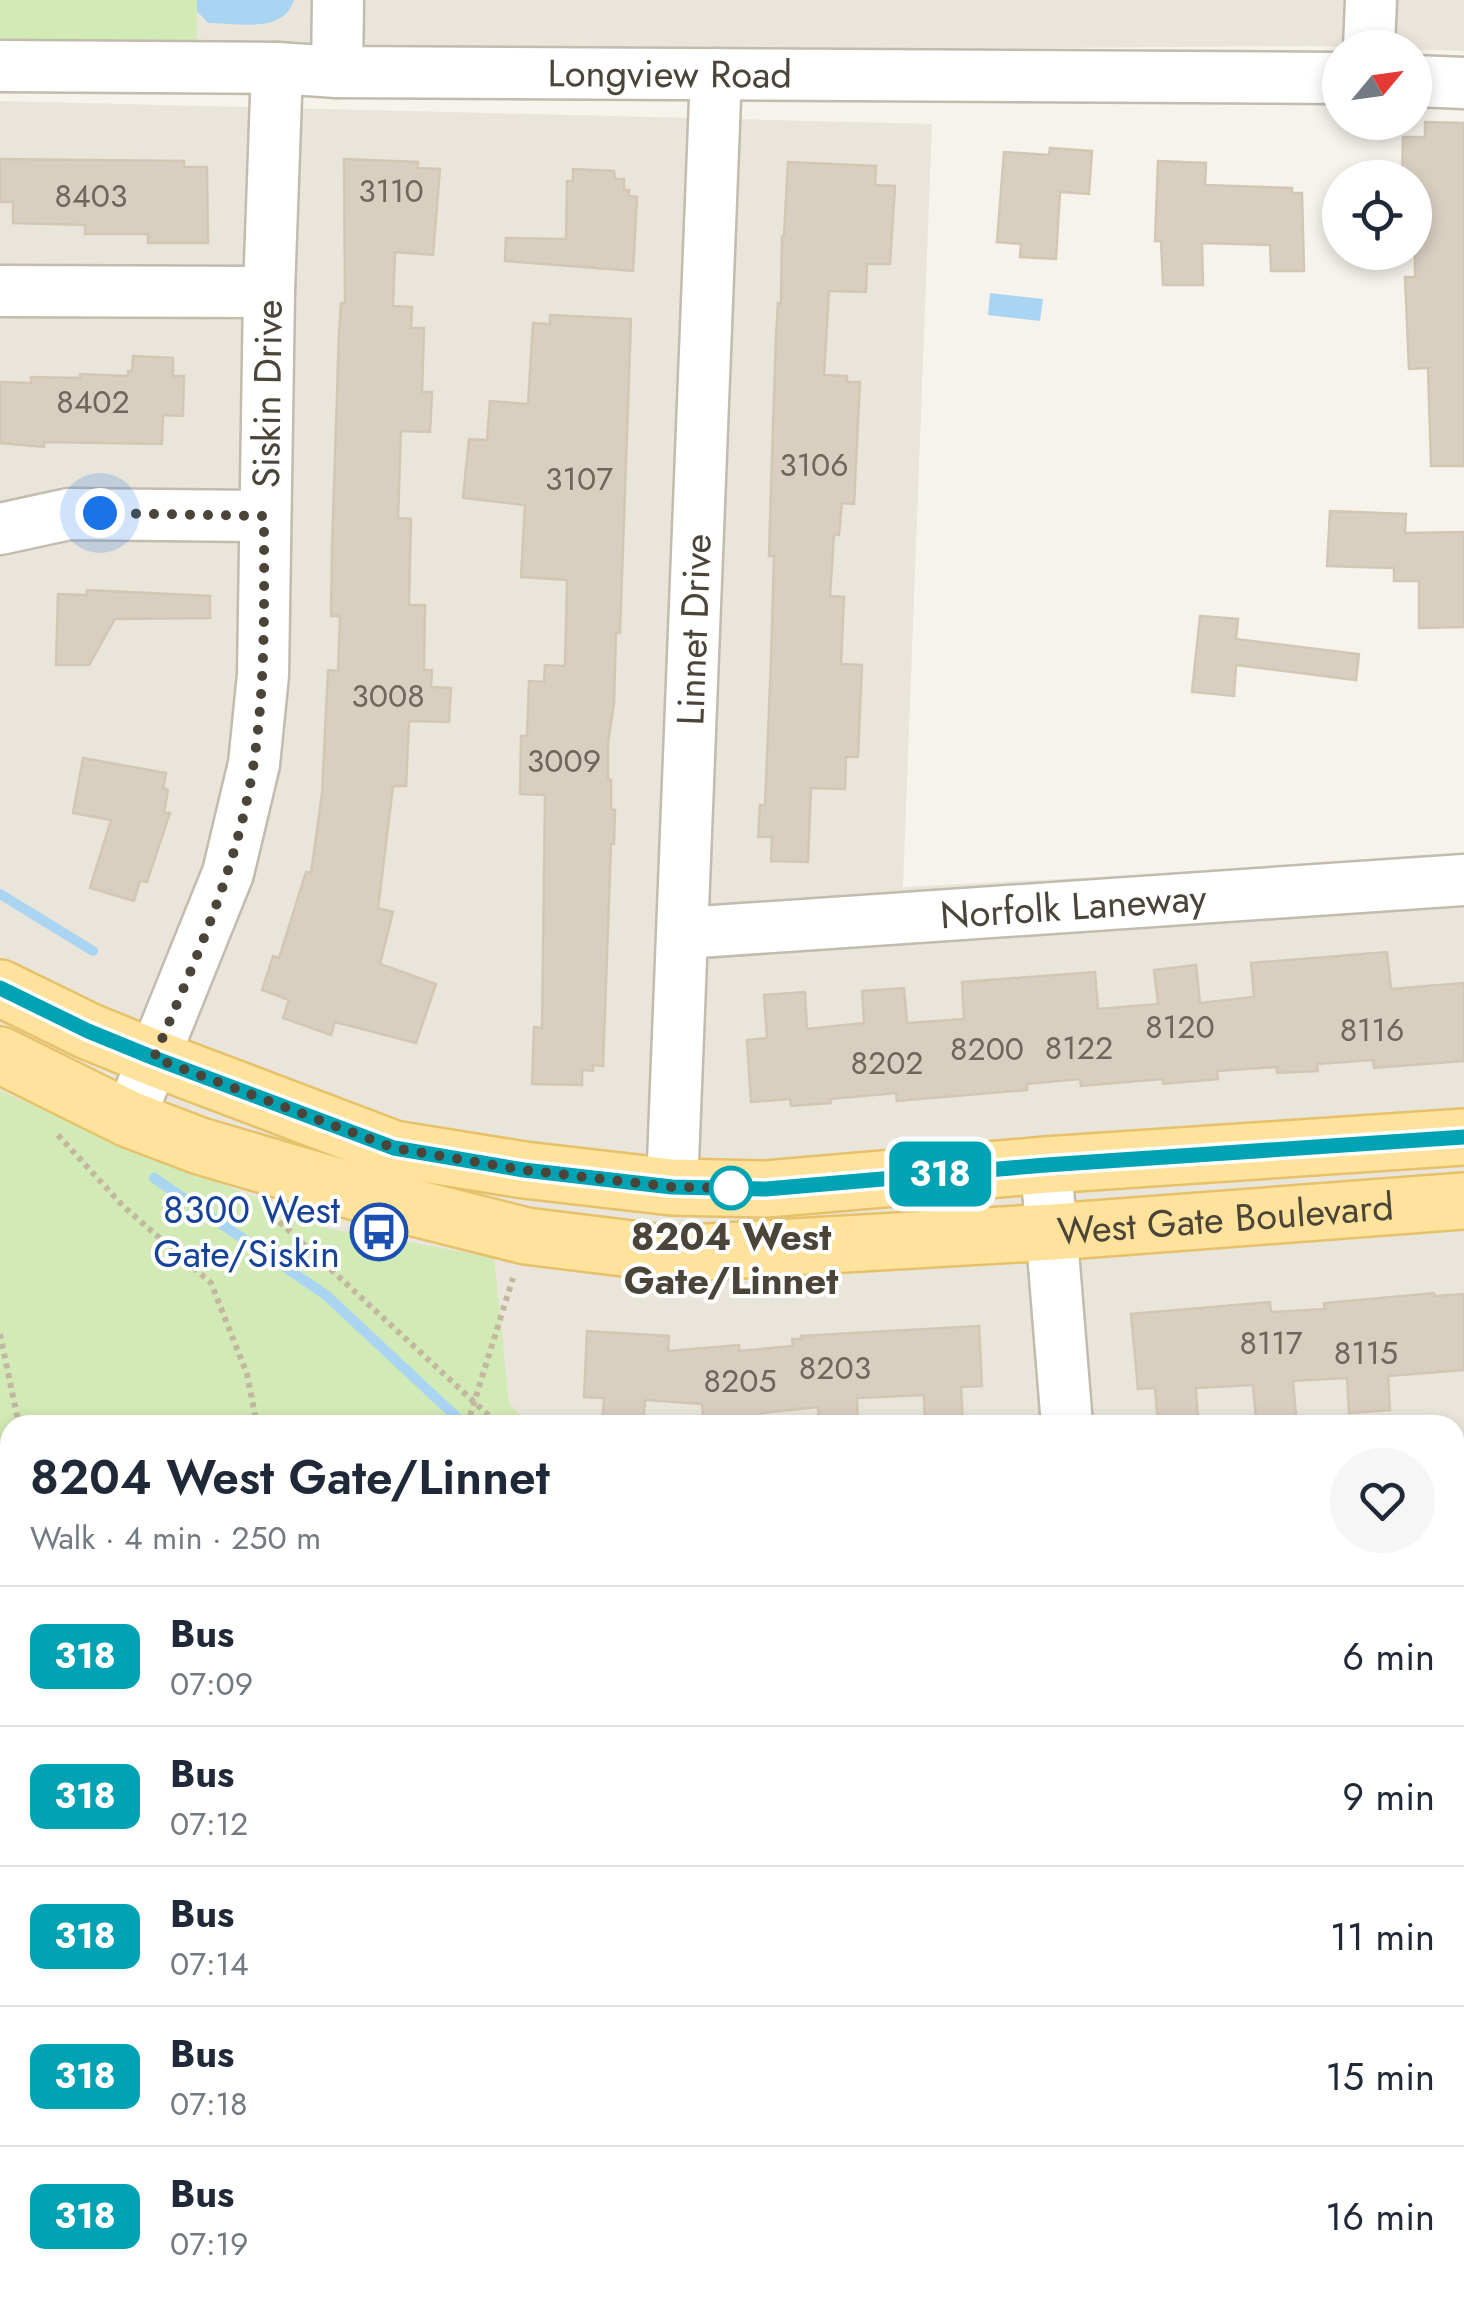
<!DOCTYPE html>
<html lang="en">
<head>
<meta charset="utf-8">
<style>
  :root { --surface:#fff; --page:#f6f6f7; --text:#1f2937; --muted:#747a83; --line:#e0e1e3 }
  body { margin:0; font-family:Jost,sans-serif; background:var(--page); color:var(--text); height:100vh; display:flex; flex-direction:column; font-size:38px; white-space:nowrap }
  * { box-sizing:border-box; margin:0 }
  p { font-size:32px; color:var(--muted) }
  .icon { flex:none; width:55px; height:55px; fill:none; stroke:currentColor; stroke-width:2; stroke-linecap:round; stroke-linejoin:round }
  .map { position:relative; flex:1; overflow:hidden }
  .drawer { position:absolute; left:0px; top:1415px; width:1465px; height:892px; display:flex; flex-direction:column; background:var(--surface); border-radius:30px 30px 0 0; box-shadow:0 5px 15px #0003 }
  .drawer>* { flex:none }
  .badge { padding:0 20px; border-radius:15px; font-size:35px; line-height:65px }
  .needle { width:65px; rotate:61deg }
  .tools { position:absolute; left:1322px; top:30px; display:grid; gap:20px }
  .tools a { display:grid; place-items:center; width:110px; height:110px; border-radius:50%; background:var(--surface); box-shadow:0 5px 15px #0003; font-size:50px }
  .you { position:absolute; width:50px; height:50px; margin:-25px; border:8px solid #fff; border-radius:50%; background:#1a73e8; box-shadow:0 0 0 15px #1a73e833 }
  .map>.badge { position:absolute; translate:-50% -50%; box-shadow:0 0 0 5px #fff }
  .round { display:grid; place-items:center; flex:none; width:105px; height:105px; border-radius:52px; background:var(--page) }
  .summary { display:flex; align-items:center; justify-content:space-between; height:170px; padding:0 30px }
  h1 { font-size:48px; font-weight:600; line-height:75px }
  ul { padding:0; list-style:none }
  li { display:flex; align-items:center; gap:30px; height:140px; padding:0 30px; border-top:2px solid var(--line) }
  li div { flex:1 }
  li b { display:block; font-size:38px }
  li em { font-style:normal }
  li .badge { min-width:110px; font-weight:700; text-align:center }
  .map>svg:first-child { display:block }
  .residential { fill:#eae5da; fill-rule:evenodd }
  .green { fill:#d2eab5 }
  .water { fill:#a9d4f2 }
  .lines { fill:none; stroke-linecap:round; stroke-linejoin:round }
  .stream { stroke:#a9d4f2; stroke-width:10 }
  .building { fill:#d8cfc1; stroke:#d3c7b4; stroke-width:2.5 }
  .minor-casing { stroke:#c2bbae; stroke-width:55 }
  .major-casing { stroke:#e6c16a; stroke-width:60 }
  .path { stroke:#c4b79f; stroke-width:6; stroke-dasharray:5 5; stroke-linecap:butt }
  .minor { stroke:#fff; stroke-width:50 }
  .major { stroke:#ffe39c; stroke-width:55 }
  .line-casing { stroke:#fff; stroke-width:22 }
  .line { stroke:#00a3b4; stroke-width:15 }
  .walk { stroke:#4b4439; stroke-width:10; stroke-dasharray:0 18 }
  .stop-dot { fill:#fff; stroke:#00a3b4; stroke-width:5 }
  .labels { text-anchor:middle; stroke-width:8; stroke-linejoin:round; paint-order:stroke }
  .number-label { font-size:32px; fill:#6e675b }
  .street-label { font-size:38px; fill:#4b4439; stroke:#fff }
  .transit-label { font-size:38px; fill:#164399; stroke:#fff; text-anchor:end }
  .stop-label { font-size:38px; font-weight:bold; fill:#4b4439; stroke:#fff }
</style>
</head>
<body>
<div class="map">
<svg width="1464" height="2306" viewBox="0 0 1464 2306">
  <rect width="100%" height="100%" fill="#f6f3ec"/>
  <g class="residential">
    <path d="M 197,0 L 1464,0 L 1464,51 L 1313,46 L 922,49 L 197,47 Z"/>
    <path d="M 0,101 L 932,124 L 903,887 L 1464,858 L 1464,2306 L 0,2306 ZM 10,1425 L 1455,1425 L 1455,2298 L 10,2298 Z"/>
  </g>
  <g class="green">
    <path d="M 0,0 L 197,0 L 197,47 L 0,49 Z"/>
    <path d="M 0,1091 L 330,1229 L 494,1257 L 509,1404 L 531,1425 L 10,1425 L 10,1790 L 0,1743 Z"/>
  </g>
  <g class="water">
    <path d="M 197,0 L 294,0 C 284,34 237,23 208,23 L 197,11 Z"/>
    <path d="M 990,293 L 1043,299 L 1040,321 L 988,315 Z"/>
  </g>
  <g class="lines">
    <g class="stream">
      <path d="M 0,894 L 93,951"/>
      <path d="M 154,1178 L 326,1295 L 465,1425"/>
      <path d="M 1386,2298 L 1395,2306"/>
    </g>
  </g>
  <g class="building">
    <path d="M 1425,122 L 1464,123 L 1464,466 L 1431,466 L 1428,368 L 1409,369 L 1405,277 L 1415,277 L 1415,178 L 1402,178 L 1403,137 L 1425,137 Z"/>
    <path d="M 1050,148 L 1092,151 L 1089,194 L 1060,192 L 1056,259 L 1020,257 L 1021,244 L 997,242 L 1004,152 L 1049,155 Z"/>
    <path d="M 0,159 L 184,161 L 184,167 L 207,167 L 208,243 L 148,243 L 148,234 L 85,234 L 85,225 L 13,223 L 13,202 L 0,202 Z"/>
    <path d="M 344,159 L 418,162 L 418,168 L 440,169 L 433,255 L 395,252 L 393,306 L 412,307 L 411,328 L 424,328 L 422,392 L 432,392 L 430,432 L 401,431 L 398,518 L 411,519 L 409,605 L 425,605 L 424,670 L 432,670 L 431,687 L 451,688 L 449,722 L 409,721 L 406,786 L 393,786 L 378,908 L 393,912 L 380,964 L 436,984 L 416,1043 L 335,1022 L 331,1035 L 283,1018 L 289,1000 L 262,990 L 273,956 L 279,958 L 306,872 L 311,873 L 322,794 L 328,670 L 338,671 L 340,616 L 331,616 L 332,548 L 339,333 L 341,303 L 345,303 Z"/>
    <path d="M 1158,161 L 1206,163 L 1205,185 L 1292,188 L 1292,193 L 1302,193 L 1304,271 L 1271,271 L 1270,245 L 1202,243 L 1203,285 L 1163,285 L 1161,241 L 1155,241 Z"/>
    <path d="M 788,162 L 876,166 L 875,185 L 895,186 L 890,264 L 867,264 L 866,292 L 829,291 L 824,375 L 847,376 L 847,382 L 860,382 L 854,504 L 842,503 L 839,535 L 834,534 L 830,596 L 844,597 L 841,664 L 862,665 L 858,757 L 846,757 L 845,789 L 811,788 L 808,862 L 771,861 L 772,837 L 758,837 L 760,805 L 765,805 L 771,661 L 774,556 L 769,556 L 771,488 L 776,335 L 778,303 L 781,303 L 782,236 L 784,236 Z"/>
    <path d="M 573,169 L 614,171 L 615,179 L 624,179 L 624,190 L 629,190 L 629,196 L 637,197 L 633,271 L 505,261 L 506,238 L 566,239 L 567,181 L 573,181 Z"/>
    <path d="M 550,315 L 631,319 L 620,633 L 616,633 L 614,703 L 608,743 L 608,779 L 611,780 L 611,809 L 615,810 L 614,844 L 611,844 L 603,1066 L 593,1065 L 593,1071 L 582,1070 L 582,1085 L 532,1084 L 534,1027 L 542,1028 L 545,795 L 520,794 L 521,736 L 527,736 L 529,681 L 544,682 L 545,665 L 565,666 L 567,580 L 521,577 L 525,505 L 463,498 L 469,439 L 487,440 L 490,401 L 528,404 L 533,323 L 550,324 Z"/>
    <path d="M 133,356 L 173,358 L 173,376 L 184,376 L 183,416 L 163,415 L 162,444 L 44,442 L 44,447 L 0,443 L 0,382 L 31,383 L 31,377 L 80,378 L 80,374 L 128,376 L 128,371 L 132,371 Z"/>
    <path d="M 1330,511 L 1406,514 L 1405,533 L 1464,532 L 1464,627 L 1419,628 L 1419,581 L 1394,581 L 1394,568 L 1327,566 Z"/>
    <path d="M 87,590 L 210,596 L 210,618 L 115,619 L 89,665 L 56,665 L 58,594 L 87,595 Z"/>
    <path d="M 1200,616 L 1238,619 L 1236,639 L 1359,654 L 1356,680 L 1236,665 L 1234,696 L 1192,692 Z"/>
    <path d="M 83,758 L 166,773 L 163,788 L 168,790 L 164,813 L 170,813 L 147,882 L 140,881 L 134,901 L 90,888 L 111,820 L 73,813 Z"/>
    <path d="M 1387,952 L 1391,989 L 1464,983 L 1464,1061 L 1374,1068 L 1373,1060 L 1317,1064 L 1318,1071 L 1277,1073 L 1277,1067 L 1217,1071 L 1218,1079 L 1163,1084 L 1163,1079 L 1081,1086 L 1080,1079 L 1027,1084 L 1027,1090 L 897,1101 L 896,1093 L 830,1099 L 831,1103 L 791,1106 L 790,1099 L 751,1102 L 747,1040 L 767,1038 L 764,995 L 805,992 L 807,1029 L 864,1023 L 862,991 L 904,988 L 907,1023 L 964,1019 L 962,982 L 1095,972 L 1098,1009 L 1158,1004 L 1154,970 L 1196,965 L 1200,1003 L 1254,997 L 1251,963 Z"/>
    <path d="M 1434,1293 L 1435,1296 L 1464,1294 L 1464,1370 L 1388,1376 L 1390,1410 L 1349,1413 L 1347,1378 L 1293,1381 L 1296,1416 L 1256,1419 L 1253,1385 L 1196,1388 L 1198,1421 L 1158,1424 L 1155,1388 L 1138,1389 L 1131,1314 L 1270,1302 L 1271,1312 L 1325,1309 L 1324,1303 Z"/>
    <path d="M 979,1326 L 982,1386 L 961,1387 L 963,1425 L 925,1425 L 924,1395 L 857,1398 L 858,1425 L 819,1425 L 818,1407 L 761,1413 L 762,1425 L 704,1424 L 702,1404 L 645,1400 L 643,1425 L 602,1425 L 604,1398 L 584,1397 L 587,1331 L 669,1336 L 668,1351 L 739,1345 L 739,1351 L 793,1346 L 792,1339 L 802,1339 L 801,1336 Z"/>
  </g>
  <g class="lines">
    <g class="minor-casing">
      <g id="minor">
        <path d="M 1369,48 L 1371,0"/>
        <path id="s1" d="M 0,66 L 277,68 L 337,72 L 1340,78"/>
        <path d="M 337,72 L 338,0"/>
        <path d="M 1415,81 L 1464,83"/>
        <path d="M 0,291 L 269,292"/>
        <path d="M 0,529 L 69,514 L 264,516"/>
        <path id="s2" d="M 684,933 L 1464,880"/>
        <path id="s3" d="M 129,1119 L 228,873 L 254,764 L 263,675 L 269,292 L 277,68"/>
        <path d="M 1046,1165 L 1067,1425"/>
        <path id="s4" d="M 672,1187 L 716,74"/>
        <path d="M 1455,1464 L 1464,1463"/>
        <path d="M 0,1826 L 10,1828"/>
        <path d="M 1455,1957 L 1464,1966"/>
      </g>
    </g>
    <g class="major-casing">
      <g id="major">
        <path d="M 0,988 L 88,1031 L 154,1058 L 394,1149 L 524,1170 L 672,1187 L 766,1189 L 1046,1165 L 1464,1137"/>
        <path id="s5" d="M 0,1055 L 129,1119 L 200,1146 L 387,1201 L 526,1236 L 672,1254 L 1053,1232 L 1464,1201"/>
      </g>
    </g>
    <g class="path">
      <path d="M 58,1135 L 123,1206 L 211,1283 L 247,1374 L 257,1425"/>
      <path d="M 272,1215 L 499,1425"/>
      <path d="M 0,1334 L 19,1425"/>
      <path d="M 467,1425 L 513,1278"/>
      <path d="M 117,2298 L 118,2306"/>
      <path d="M 1369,2298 L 1378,2306"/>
      <path d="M 1418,2298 L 1427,2306"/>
    </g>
    <use href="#minor" class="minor"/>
    <use href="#major" class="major"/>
  </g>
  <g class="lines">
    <g class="line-casing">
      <path id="line" d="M 0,988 L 88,1031 L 154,1058 L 394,1148 L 524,1170 L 672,1187 L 766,1189 L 1046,1165 L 1464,1137"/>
    </g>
    <use href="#line" class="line"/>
    <path class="walk" d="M 100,513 L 264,516 C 264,598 266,680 254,761 C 239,865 194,963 154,1058 L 394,1148 L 524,1170 L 672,1187 L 731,1188"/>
  </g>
  <defs>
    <g id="bus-ring" transform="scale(2.875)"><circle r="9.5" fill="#fff" stroke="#1a4fb4" stroke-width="1.5"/><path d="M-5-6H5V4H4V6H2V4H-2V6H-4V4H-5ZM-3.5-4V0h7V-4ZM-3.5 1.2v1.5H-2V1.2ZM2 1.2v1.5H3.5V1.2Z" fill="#1a4fb4"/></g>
  </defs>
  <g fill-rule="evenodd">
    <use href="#bus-ring" x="379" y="1232"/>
  </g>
  <circle class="stop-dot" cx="731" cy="1188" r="20"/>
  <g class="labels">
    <g class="number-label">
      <text x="391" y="202">3110</text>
      <text x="91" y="207">8403</text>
      <text x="93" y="413">8402</text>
      <text x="814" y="476">3106</text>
      <text x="579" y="490">3107</text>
      <text x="388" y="707">3008</text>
      <text x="564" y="772">3009</text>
      <text x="1180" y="1038">8120</text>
      <text x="1372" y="1041">8116</text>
      <text x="1079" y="1059">8122</text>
      <text x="987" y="1060">8200</text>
      <text x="887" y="1074">8202</text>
      <text x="1271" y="1354">8117</text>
      <text x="1366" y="1364">8115</text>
      <text x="835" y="1379">8203</text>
      <text x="740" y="1392">8205</text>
    </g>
    <g class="street-label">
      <text dy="13" stroke="none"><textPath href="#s1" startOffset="670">Longview Road</textPath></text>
      <text dy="13" stroke="none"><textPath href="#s3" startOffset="748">Siskin Drive</textPath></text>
      <text dy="13" stroke="none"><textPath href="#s4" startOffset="558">Linnet Drive</textPath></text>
      <text dy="13" stroke="none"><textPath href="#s2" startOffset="390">Norfolk Laneway</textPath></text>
      <text dy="13" stroke="none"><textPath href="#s5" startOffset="1260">West Gate Boulevard</textPath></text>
    </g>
    <g class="transit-label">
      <text x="340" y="1223">8300 West<tspan x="340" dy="44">Gate/Siskin</tspan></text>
    </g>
    <g class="stop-label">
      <text x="731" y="1250">8204 West<tspan x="731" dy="44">Gate/Linnet</tspan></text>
    </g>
  </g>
</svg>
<div class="tools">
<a><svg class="needle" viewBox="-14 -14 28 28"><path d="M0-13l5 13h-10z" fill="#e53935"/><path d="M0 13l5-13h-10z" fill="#747a83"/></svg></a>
<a><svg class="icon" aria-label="locate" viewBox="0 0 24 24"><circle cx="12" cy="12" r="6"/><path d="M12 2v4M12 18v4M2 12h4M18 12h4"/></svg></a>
</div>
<div class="you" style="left:100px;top:513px"></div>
<b class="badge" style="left:940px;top:1174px;background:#00a3b4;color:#fff">318</b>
<section class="drawer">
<div class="summary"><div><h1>8204 West Gate/Linnet</h1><p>Walk · 4 min · 250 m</p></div><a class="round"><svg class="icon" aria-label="heart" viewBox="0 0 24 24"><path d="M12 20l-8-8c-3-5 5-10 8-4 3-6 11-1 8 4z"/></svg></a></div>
<ul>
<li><span class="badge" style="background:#00a3b4;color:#fff">318</span><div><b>Bus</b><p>07:09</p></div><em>6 min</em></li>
<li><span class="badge" style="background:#00a3b4;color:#fff">318</span><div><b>Bus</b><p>07:12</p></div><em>9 min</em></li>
<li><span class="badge" style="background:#00a3b4;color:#fff">318</span><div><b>Bus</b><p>07:14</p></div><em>11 min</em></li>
<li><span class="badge" style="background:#00a3b4;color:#fff">318</span><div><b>Bus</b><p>07:18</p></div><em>15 min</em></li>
<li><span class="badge" style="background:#00a3b4;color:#fff">318</span><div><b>Bus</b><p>07:19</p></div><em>16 min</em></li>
</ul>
</section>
</div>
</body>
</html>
